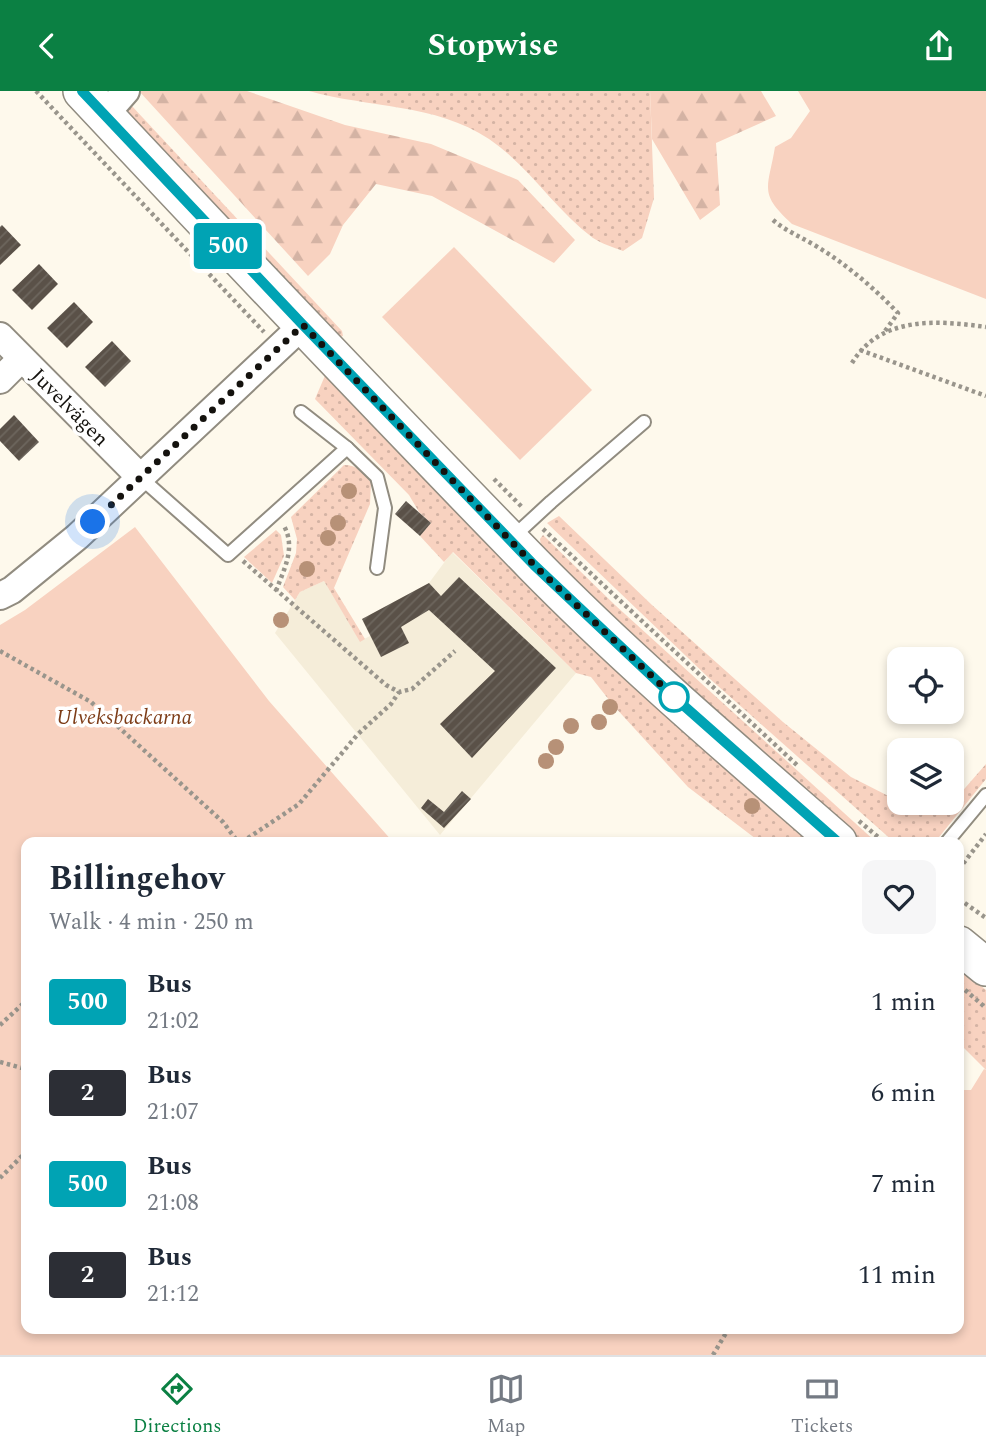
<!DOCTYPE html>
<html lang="en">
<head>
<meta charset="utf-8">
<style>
  :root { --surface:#fff; --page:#f6f6f7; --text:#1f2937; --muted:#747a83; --line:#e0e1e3; --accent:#0b8043 }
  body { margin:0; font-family:Spectral,serif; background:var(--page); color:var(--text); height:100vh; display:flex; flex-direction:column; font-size:26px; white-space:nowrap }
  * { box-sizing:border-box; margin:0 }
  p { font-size:23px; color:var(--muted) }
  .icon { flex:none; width:38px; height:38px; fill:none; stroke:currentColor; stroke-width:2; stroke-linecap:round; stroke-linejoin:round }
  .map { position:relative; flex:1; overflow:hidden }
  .drawer { position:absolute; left:21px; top:746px; width:943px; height:497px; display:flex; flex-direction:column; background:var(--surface); border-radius:14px; box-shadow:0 4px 10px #0003 }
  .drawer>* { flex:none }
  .badge { padding:0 14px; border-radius:5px; font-size:24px; line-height:46px }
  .tools { position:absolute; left:887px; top:556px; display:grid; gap:14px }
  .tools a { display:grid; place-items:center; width:77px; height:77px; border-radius:14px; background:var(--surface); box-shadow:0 4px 10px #0003; font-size:35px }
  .you { position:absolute; width:35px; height:35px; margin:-18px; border:5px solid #fff; border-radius:50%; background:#1a73e8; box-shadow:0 0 0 10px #1a73e833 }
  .map>.badge { position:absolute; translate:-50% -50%; box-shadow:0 0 0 4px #fff }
  .round { display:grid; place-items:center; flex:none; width:74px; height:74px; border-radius:14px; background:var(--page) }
  .head { display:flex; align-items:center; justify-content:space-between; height:119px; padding:0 28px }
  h1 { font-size:33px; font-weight:700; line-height:52px }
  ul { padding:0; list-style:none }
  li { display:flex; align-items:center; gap:21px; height:91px; padding:0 28px }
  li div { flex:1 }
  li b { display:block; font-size:26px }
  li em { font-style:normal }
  li .badge { min-width:77px; font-weight:700; text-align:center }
  header { display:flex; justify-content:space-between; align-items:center; height:91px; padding:0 28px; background:var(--accent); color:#fff; font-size:32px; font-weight:700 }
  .dock { display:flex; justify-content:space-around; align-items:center; height:98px; border-top:2px solid var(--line); background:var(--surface); font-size:19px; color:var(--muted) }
  .dock a { display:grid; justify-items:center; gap:4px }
  .dock .selected { color:var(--accent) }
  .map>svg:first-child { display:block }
  .built { fill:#f5edd9 }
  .grass { fill:url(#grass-dots) }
  .forest { fill:url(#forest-firs) }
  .park { fill:#f8d2c0 }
  .building { fill:url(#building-hatch) }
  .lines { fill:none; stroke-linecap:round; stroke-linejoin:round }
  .service-casing { stroke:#918c80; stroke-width:16 }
  .minor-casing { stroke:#918c80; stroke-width:30 }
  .secondary-casing { stroke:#918c80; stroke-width:40 }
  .path { stroke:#99958c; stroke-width:4.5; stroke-dasharray:3.5 3.5; stroke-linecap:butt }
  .service { stroke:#fff; stroke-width:12 }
  .minor { stroke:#fff; stroke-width:26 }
  .secondary { stroke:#fff; stroke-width:37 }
  .tree { fill:#b79177 }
  .line-casing { stroke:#fff; stroke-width:16 }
  .line { stroke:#00a3b4; stroke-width:10 }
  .walk { stroke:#14120e; stroke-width:7; stroke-dasharray:0 12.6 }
  .stop-dot { fill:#fff; stroke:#00a3b4; stroke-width:3.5 }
  .labels { text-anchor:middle; stroke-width:7; stroke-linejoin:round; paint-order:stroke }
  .street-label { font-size:21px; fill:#14120e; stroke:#fff }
  .park-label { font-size:21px; font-style:italic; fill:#7d3c17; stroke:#fff }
</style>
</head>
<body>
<header><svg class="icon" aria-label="back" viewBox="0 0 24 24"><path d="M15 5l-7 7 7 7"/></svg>Stopwise<svg class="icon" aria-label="share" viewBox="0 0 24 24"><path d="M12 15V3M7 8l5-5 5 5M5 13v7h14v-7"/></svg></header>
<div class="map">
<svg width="986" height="1264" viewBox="0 0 986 1264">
  <defs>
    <pattern id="grass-dots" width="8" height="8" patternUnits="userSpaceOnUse" patternTransform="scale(1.75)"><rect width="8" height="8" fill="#f8d2c0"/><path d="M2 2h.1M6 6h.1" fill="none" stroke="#d4b3a4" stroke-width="1.8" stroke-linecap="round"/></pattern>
    <pattern id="forest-firs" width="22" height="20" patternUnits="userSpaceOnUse" patternTransform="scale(1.75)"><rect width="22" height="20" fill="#f8d2c0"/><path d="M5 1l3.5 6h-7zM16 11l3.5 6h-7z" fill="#d4b3a4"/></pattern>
    <pattern id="building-hatch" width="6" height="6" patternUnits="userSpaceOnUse" patternTransform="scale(1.75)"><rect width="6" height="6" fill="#5a5148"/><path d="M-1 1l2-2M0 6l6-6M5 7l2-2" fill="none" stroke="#6d665e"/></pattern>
  </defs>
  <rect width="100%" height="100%" fill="#fef9ec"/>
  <path class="built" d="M 452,461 L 576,582 L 440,744 L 275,542 L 300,501 L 324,490 L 360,550 L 370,545 L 362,528 L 429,492 Z"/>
  <g class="grass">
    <path d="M 309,0 L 650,0 L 654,107 L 642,147 L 623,160 C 613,156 602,153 593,147 C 554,118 529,75 489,48 C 435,12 368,17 309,0 Z"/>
    <path d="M 130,13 L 342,240 L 343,245 L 339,246 L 124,22 Z"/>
    <path d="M 327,280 L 813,751 L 760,751 L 688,696 L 613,614 L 591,586 L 576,582 L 453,461 L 444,471 L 420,445 L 431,432 L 419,421 L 409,404 L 315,308 Z"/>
    <path d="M 344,374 C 357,374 363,381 371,391 L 370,413 L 334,497 L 365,548 L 360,551 L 324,490 L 300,501 L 295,509 L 283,496 L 296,462 L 297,448 L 291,426 Z"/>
    <path d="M 559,425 L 652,514 L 783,631 L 851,686 L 914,718 C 926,713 934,710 946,716 L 952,712 L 986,673 L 986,688 L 935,751 L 894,751 L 710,588 L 547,432 Z"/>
    <path d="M 276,439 L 281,444 L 284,465 L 272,492 L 244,466 Z"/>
    <path d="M 543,444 L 615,514 L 876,751 L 860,751 L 620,535 L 541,455 L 540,448 Z"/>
    <path d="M 959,877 L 986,899 L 986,979 L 959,952 Z"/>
  </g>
  <g class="forest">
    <path d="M 139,0 L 247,0 L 345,34 L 431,53 L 518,89 L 575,149 L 554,172 L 432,105 L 376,93 L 343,134 L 330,163 L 308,185 Z"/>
    <path d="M 650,0 L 761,0 L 776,25 L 716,52 L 720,114 L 700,129 L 652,48 Z"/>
  </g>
  <g class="park">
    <path d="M 798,0 L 986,0 L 986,208 L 792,133 C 758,102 768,98 775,56 L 791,47 L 810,20 Z"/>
    <path d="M 454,156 L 592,299 L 520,369 L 382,226 Z"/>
    <path d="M 135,436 L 269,610 L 393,751 L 26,751 L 26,1237 L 959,1237 L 959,999 L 971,999 L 984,978 L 986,979 L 986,1264 L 0,1264 L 0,534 L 25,519 Z"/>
  </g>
  <g class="building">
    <path d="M 2,134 L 21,154 L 0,174 L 0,136 Z"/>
    <path d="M 39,173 L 58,193 L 32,219 L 12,199 Z"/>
    <path d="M 74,211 L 93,231 L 67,257 L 47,237 Z"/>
    <path d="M 112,250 L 131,270 L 105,296 L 85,276 Z"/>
    <path d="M 14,324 L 39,351 L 19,370 L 0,350 L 0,338 Z"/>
    <path d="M 406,410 L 431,432 L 420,445 L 395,423 Z"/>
    <path d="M 459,486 L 556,577 L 472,667 L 440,633 L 495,580 L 429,519 L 401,536 L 409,552 L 381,566 L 362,528 L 429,492 L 441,505 Z"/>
    <path d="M 462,700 L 471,708 L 444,737 L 421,717 L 428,708 L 444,721 Z"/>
  </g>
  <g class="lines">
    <g class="service-casing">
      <g id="service">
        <path d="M 301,321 L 347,357 L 377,386 L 385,417 L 377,477"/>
        <path d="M 141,387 L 228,464 L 347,357"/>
        <path d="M 513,446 L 551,411 L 644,331"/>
        <path d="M 947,751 L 986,704"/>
      </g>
    </g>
    <g class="minor-casing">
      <g id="minor">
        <path d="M 105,24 L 126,0"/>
        <path d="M 0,245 L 141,387"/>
        <path d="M 0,289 L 21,268"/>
        <path d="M 0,505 L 12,499 L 77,446 L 303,234"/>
      </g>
    </g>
    <g class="secondary-casing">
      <g id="secondary">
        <path d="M 82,0 C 231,159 381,317 533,473 C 628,570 735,661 838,751"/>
        <path d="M 959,854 L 986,876"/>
      </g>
    </g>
    <g class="path">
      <path d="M 36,0 L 264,241"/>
      <path d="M 773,129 C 786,140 801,146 816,155 C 846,173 874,197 898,222 L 885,240"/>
      <path d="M 860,259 L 986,305"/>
      <path d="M 852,272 C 880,225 937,229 986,236"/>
      <path d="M 494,388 L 522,416"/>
      <path d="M 543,438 L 798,675"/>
      <path d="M 243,470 L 386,594 L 399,601 L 412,598 L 455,560"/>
      <path d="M 276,500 C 284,478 296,457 284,435"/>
      <path d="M 0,560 L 91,611 L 223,731 L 238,751"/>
      <path d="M 859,730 L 884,751"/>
      <path d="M 242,751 L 299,713 L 358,643 L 391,613 L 399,601"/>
      <path d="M 959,778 L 986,743"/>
      <path d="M 959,808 L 986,827"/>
      <path d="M 965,899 L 986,917"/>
      <path d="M 0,934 L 26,910"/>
      <path d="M 0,971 L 26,978"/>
      <path d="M 0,1087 L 26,1061"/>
      <path d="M 713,1264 L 729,1237"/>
    </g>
    <use href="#service" class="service"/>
    <use href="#minor" class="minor"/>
    <use href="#secondary" class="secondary"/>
  </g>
  <g class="tree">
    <circle cx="349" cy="400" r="8"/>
    <circle cx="338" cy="432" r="8"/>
    <circle cx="328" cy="447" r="8"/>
    <circle cx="307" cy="478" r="8"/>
    <circle cx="281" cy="529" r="8"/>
    <circle cx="610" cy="616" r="8"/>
    <circle cx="599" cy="631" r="8"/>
    <circle cx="571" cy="635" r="8"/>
    <circle cx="556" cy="656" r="8"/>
    <circle cx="546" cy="670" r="8"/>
    <circle cx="752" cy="715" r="8"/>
  </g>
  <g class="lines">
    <g class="line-casing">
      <path id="line" d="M 82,0 L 303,234 L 534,474 L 674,606 L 838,751"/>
    </g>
    <use href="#line" class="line"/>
    <path class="walk" d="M 93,431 L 303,234 L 534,474 L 674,606"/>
  </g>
  <circle class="stop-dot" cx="674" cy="606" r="14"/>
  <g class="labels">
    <g class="street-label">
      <text transform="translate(70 316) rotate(45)" y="7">Juvelvägen</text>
    </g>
    <g class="park-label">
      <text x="124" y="633">Ulveksbackarna</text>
    </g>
  </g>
</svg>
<div class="tools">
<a><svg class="icon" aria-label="locate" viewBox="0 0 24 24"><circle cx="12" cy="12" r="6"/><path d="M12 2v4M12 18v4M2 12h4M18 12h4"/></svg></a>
<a><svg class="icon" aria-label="layers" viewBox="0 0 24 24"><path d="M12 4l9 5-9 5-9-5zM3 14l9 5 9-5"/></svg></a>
</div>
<div class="you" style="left:93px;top:431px"></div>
<b class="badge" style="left:228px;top:155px;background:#00a3b4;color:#fff">500</b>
<section class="drawer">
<div class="head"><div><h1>Billingehov</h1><p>Walk · 4 min · 250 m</p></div><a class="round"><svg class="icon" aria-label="heart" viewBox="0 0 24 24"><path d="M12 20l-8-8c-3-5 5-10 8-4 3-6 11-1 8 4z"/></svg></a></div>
<ul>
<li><span class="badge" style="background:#00a3b4;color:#fff">500</span><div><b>Bus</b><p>21:02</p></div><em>1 min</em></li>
<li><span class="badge" style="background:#2c2e35;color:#fff">2</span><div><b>Bus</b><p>21:07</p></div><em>6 min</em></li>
<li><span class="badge" style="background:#00a3b4;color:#fff">500</span><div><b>Bus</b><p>21:08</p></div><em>7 min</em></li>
<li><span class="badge" style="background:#2c2e35;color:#fff">2</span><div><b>Bus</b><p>21:12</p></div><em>11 min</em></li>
</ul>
</section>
</div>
<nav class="dock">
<a class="selected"><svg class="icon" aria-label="directions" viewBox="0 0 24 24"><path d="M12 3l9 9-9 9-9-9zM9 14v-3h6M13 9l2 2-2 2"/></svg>Directions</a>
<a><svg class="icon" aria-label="map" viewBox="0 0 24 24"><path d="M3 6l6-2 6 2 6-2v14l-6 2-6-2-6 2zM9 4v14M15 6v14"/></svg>Map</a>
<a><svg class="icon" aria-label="tickets" viewBox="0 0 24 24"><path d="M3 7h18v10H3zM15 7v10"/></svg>Tickets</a>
</nav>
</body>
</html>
